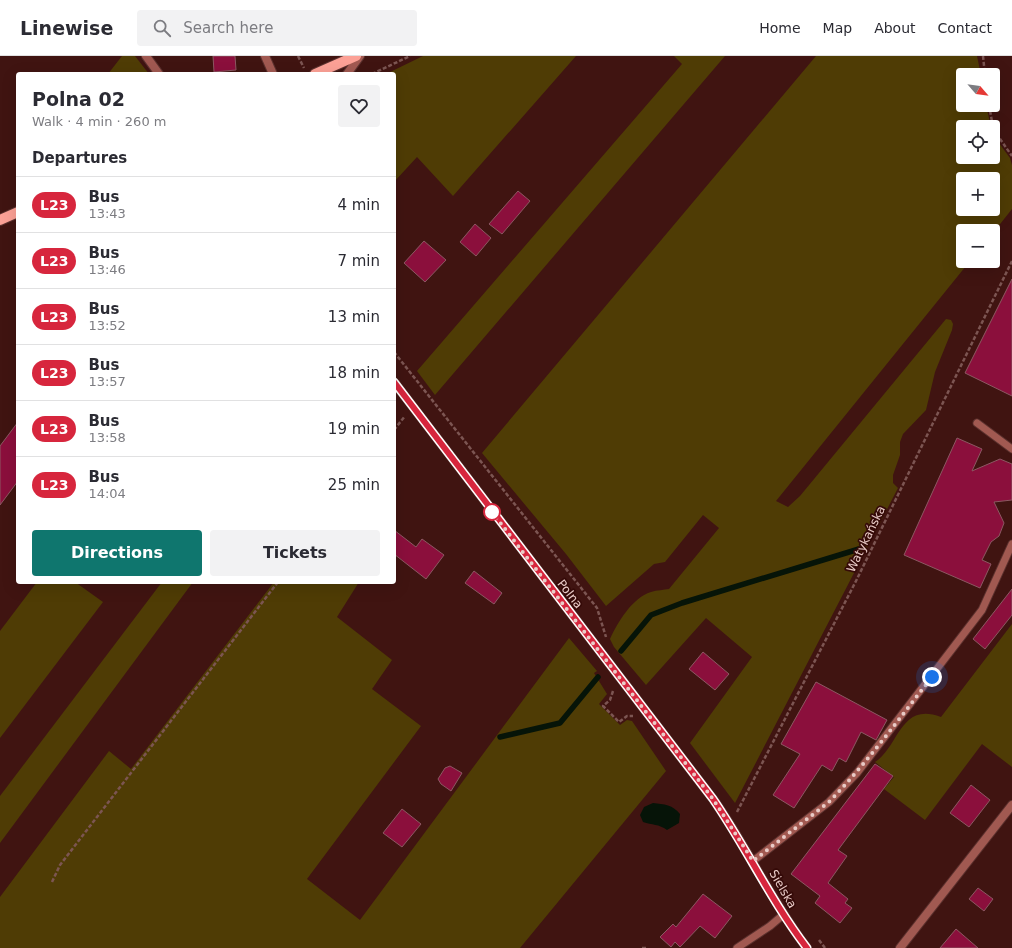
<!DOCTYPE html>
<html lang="en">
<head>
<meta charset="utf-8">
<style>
  :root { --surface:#fff; --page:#f2f2f3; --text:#2b2b33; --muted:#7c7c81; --line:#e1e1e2; --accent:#0f766e }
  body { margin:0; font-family:"DejaVu Sans",sans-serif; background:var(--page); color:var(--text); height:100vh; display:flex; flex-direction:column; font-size:15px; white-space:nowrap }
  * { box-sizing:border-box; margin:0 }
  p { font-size:13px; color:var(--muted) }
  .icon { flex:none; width:22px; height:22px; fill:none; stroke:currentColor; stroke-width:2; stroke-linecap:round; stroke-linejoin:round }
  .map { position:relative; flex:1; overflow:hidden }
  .drawer { position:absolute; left:16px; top:16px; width:380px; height:512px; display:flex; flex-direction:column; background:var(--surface); border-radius:4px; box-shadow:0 4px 16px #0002 }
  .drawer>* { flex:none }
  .badge { padding:0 8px; border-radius:13px; font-size:14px; line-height:26px }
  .needle { width:26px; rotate:118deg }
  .tools { position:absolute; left:956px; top:12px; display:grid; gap:8px }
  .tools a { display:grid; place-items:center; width:44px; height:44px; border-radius:4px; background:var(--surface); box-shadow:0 4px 16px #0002; font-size:20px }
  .you { position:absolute; width:20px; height:20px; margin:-10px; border:3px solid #fff; border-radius:50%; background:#1a73e8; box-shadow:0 0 0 6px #1a73e833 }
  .map>.badge { position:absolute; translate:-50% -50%; box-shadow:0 0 0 2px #fff }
  h2 { padding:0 16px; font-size:15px; line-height:36px }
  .round { display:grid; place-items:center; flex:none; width:42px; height:42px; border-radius:4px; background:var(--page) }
  .summary { display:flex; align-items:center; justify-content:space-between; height:68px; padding:0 16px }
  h1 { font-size:19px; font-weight:700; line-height:30px }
  .cta { display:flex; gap:8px; margin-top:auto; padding:8px 16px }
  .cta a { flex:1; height:46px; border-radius:4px; background:var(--accent); color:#fff; font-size:16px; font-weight:700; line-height:46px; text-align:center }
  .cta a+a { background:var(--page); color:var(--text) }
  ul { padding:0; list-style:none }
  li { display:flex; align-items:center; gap:12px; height:56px; padding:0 16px; border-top:1px solid var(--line) }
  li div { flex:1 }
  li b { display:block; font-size:15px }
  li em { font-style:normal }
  li .badge { min-width:44px; font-weight:700; text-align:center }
  header { display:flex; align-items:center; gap:24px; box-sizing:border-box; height:56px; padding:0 20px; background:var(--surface); border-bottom:1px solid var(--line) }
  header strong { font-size:19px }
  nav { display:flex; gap:22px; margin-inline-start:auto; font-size:14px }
  .search { width:280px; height:36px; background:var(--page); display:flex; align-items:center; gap:10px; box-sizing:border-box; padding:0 14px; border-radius:4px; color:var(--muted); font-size:15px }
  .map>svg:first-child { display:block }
  .green { fill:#4f3c05; fill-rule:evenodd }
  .water { fill:#061408 }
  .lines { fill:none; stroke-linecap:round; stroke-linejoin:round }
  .stream { stroke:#061408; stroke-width:5.5 }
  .building { fill:#8b0f3c; stroke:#8c5862 }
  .service-casing { stroke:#5b312e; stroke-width:9 }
  .minor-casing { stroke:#5b312e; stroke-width:10 }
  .tertiary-casing { stroke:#5b312e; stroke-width:10 }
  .primary-casing { stroke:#5b312e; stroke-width:12 }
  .path { stroke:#7c5552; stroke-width:2.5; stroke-dasharray:4 2; stroke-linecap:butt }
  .service { stroke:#a15951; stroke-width:7 }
  .minor { stroke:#a15951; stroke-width:8 }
  .tertiary { stroke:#a15951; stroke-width:8 }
  .primary { stroke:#fca196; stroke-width:10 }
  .line-casing { stroke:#fff; stroke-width:9 }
  .line { stroke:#d7263d; stroke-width:6 }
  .walk { stroke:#e9cbc7; stroke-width:4; stroke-dasharray:0 7.2 }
  .stop-dot { fill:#fff; stroke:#d7263d; stroke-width:2 }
  .labels { text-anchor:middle; stroke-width:3.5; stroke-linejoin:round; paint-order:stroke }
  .street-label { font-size:12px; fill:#e9cbc7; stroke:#350a08 }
</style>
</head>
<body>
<header>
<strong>Linewise</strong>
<div class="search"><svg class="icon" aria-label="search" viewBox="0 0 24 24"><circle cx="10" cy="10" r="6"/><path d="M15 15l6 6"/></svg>Search here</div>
<nav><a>Home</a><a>Map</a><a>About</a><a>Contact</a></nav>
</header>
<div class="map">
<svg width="1012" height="892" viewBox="0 0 1012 892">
  <rect width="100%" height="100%" fill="#401411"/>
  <g class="green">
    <path d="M 122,0 L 135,0 L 149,18 L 108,18 Z"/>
    <path d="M 423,0 L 576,0 L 453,140 L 417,101 L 394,126 L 394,18 L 386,18 Z"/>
    <path d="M 674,0 L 725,0 L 435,339 L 417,315 L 682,8 Z"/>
    <path d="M 816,0 L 977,0 L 981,19 L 963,19 L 963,49 L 986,49 L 991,71 L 963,71 L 963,101 L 993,101 L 993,79 L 1010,102 L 1012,109 L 1012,153 L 993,177 L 993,175 L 963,175 L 963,205 L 970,205 L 776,445 L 788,451 L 800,440 L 946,263 L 951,264 L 953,268 L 952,274 L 935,316 L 926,354 L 903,378 L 900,386 L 900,399 L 893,419 L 893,427 L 898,432 L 735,747 L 690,687 L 752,601 L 706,562 L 646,629 L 614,591 L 610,583 C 618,566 632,542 651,536 C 657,534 664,534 669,533 L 719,472 L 703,459 L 665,506 L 654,508 L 606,550 L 566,498 L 482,397 ZM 963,123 L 993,123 L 993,153 L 963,153 Z"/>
    <path d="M 37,526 L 75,526 L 103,546 L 0,682 L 0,575 Z"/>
    <path d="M 162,526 L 193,526 L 0,787 L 0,740 Z"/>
    <path d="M 274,526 L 359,526 L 337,561 L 392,604 L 372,633 L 421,670 L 307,823 L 360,864 L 569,582 L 597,615 L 594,617 L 607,638 L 599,648 L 620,669 L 627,664 L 632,665 L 666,715 L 520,892 L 0,892 L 0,841 L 109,695 L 131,713 Z"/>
    <path d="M 1012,568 L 1012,711 L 982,688 L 925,764 L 884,733 L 894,721 L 875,706 C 899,691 900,645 941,661 Z"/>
  </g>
  <path class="water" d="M 653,747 C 664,748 673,749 680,758 L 679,767 L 667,774 C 659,768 652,769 643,766 L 640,759 L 644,751 Z"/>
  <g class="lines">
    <g class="stream">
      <path d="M 621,595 L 651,559 L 682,547 L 859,493"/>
      <path d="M 500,681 L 560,667 L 598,621"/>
    </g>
  </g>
  <g class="building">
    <path d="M 213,0 L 235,0 L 236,14 L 214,16 Z"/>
    <path d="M 518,135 L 530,145 L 502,178 L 489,168 Z"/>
    <path d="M 475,168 L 491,182 L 476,200 L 460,186 Z"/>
    <path d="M 424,185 L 446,204 L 425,226 L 404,207 Z"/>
    <path d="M 1012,223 L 1012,340 L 965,317 Z"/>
    <path d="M 18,366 L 18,425 L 0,449 L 0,390 Z"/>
    <path d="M 957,382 L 982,393 L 972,415 L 1000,403 L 1012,408 L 1012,444 L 994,446 L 1004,467 L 999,480 L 991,486 L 982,504 L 991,508 L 980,532 L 904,499 Z"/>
    <path d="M 394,474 L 416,491 L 422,483 L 444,499 L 426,523 L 394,498 Z"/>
    <path d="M 474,515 L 502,537 L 494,548 L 465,527 Z"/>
    <path d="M 1012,533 L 1012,559 L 985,593 L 973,583 Z"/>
    <path d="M 703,596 L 729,618 L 715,634 L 689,613 Z"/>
    <path d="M 816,626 L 887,664 L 876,684 L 861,676 L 846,706 L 839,702 L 832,715 L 822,709 L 794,752 L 773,739 L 800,698 L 781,688 Z"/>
    <path d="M 875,708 L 893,720 L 838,794 L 847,800 L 828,827 L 848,843 L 845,847 L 852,852 L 840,867 L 815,847 L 820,840 L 791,818 Z"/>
    <path d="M 450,710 L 462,717 L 451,735 L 441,728 L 438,723 L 445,712 Z"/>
    <path d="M 971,729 L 990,744 L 969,771 L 950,757 Z"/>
    <path d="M 402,753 L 421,768 L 402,791 L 383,777 Z"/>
    <path d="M 978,832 L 993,843 L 984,855 L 969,843 Z"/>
    <path d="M 703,838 L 732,860 L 715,882 L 700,870 L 680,891 L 675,886 L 671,891 L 660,881 L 673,868 L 676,871 Z"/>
    <path d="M 956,873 L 978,892 L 940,892 Z"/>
  </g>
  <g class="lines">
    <g class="service-casing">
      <g id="service">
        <path d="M 977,367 L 1012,393"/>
        <path d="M 753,805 L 829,746 L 857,717 L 982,554 L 1012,488"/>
        <path d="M 737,892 L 770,870 L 783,859"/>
      </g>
    </g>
    <g class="minor-casing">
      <g id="minor">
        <path d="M 146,0 L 159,18"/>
        <path d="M 265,0 L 273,18"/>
        <path d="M 900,892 L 1012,749"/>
      </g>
    </g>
    <g class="tertiary-casing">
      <g id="tertiary">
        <path d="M 347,18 L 360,0"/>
        <path d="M 394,326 L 713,743 C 747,791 771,845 807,892"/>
      </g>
    </g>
    <g class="primary-casing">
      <g id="primary">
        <path d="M 315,18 L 356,0"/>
        <path d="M 0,164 L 18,156"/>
      </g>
    </g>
    <g class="path">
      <path d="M 298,0 L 304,12"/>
      <path d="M 983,0 L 985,19"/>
      <path d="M 372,18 L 410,0"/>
      <path d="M 989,49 L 993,71"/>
      <path d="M 993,73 L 1012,100"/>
      <path d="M 394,296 L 597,552 L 606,581"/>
      <path d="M 394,374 L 405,360"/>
      <path d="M 613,635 L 610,644 L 603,650 L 619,666 L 627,660 L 633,660"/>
      <path d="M 737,756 L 856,525 L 1012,205"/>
      <path d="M 52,826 L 60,809 L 278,526"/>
      <path d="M 819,884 L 825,892"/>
      <path d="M 642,892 L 646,892"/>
    </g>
    <use href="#service" class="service"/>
    <use href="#minor" class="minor"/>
    <use href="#tertiary" class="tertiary"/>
    <use href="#primary" class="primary"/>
  </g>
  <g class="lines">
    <g class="line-casing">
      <path id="line" d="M 394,326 L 713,743 C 746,791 771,845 807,892"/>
    </g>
    <use href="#line" class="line"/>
    <path class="walk" d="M 492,456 L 713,743 L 753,805 L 829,746 C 867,707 898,664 932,621"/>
  </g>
  <circle class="stop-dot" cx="492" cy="456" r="8"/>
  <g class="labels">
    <g class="street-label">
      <text transform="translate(866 483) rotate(-64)" y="4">Watykańska</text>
      <text transform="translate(570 538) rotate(52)" y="4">Polna</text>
      <text transform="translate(783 833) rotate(60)" y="4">Sielska</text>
    </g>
  </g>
</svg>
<div class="tools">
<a><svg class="needle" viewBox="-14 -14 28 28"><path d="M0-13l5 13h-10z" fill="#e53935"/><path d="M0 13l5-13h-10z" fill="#7c7c81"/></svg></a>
<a><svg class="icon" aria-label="locate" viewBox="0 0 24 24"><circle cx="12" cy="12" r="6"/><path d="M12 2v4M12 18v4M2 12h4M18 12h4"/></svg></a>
<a>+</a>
<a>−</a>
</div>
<div class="you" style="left:932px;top:621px"></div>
<section class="drawer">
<div class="summary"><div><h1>Polna 02</h1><p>Walk · 4 min · 260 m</p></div><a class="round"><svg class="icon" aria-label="heart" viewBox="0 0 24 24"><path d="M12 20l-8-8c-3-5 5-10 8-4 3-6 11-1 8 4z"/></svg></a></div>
<h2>Departures</h2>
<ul>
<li><span class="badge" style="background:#d7263d;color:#fff">L23</span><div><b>Bus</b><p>13:43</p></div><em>4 min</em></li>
<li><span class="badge" style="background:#d7263d;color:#fff">L23</span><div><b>Bus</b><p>13:46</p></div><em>7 min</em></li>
<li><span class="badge" style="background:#d7263d;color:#fff">L23</span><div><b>Bus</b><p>13:52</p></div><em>13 min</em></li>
<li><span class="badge" style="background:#d7263d;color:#fff">L23</span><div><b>Bus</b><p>13:57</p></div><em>18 min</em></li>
<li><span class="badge" style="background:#d7263d;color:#fff">L23</span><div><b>Bus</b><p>13:58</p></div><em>19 min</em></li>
<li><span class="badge" style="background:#d7263d;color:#fff">L23</span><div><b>Bus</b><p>14:04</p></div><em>25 min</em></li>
</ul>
<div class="cta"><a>Directions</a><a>Tickets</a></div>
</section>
</div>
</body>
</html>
